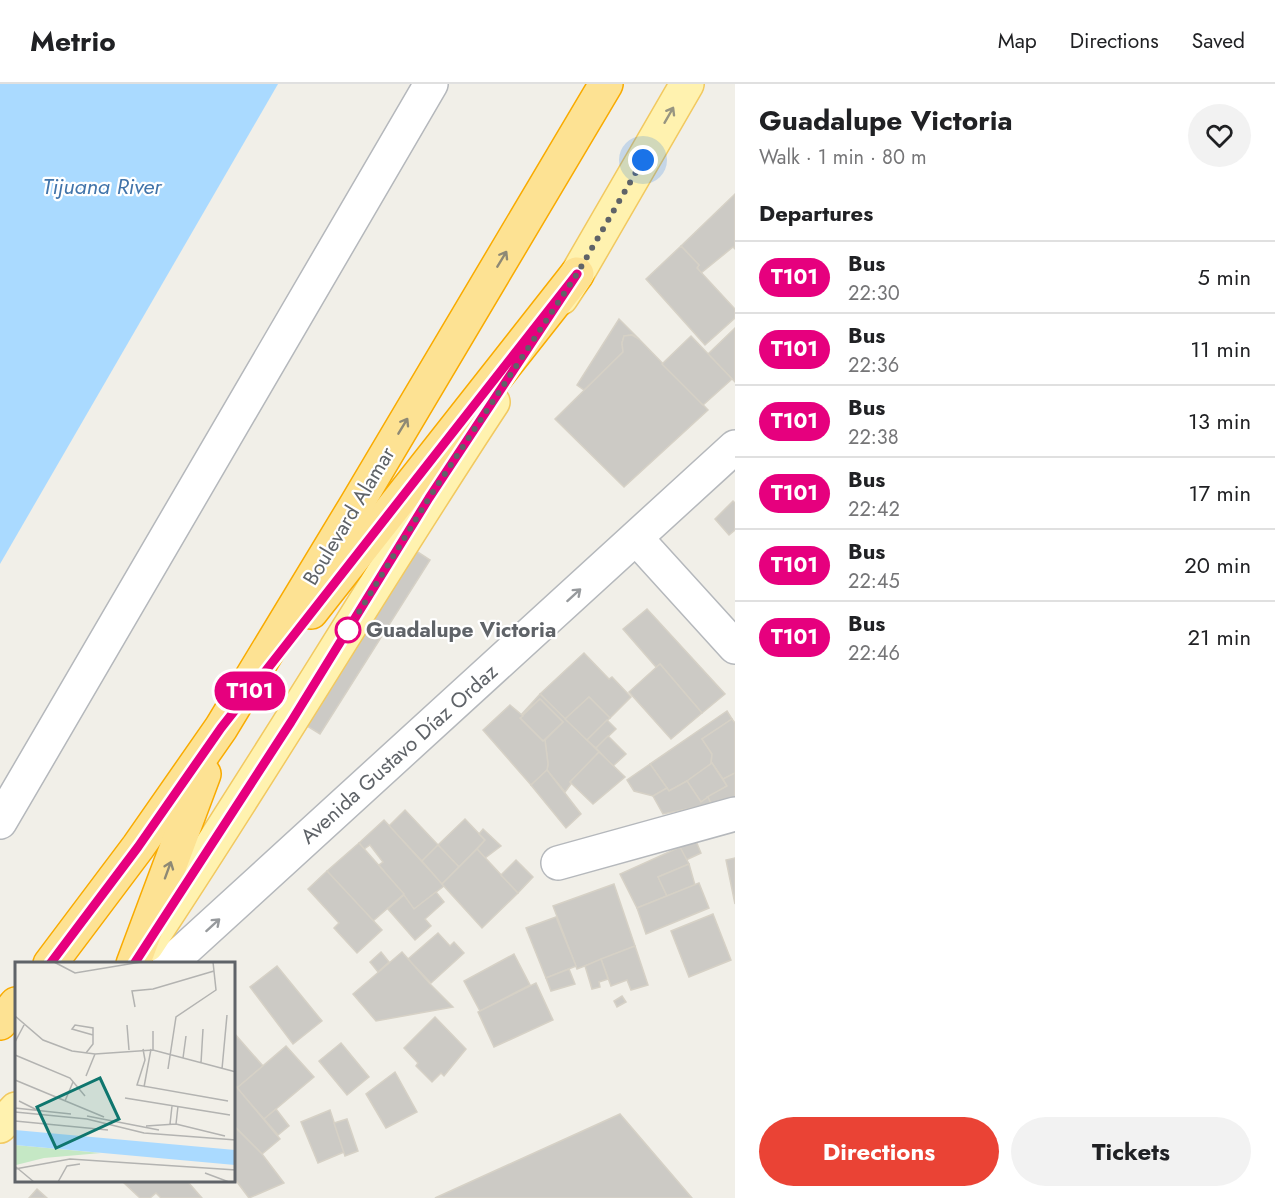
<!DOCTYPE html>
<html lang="en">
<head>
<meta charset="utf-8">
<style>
  :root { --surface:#fff; --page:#f2f2f2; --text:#202124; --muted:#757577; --line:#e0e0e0; --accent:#ea4335 }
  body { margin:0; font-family:Jost,sans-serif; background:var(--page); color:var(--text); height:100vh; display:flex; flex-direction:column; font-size:22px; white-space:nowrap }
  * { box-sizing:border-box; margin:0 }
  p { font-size:20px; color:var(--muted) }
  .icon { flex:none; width:33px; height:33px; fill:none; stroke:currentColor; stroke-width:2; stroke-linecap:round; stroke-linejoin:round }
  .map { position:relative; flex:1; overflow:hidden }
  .panel { display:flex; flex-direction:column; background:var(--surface); width:540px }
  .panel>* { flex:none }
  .badge { padding:0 12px; border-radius:20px; font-size:21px; line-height:39px }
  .you { position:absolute; width:30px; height:30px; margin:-15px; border:4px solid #fff; border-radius:50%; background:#1a73e8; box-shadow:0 0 0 9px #1a73e833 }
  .map>.badge { position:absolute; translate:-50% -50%; box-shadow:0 0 0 3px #fff }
  h2 { padding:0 24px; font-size:22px; line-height:54px }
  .round { display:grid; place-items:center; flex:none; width:63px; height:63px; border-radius:32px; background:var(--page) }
  .headline { display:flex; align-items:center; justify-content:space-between; height:102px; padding:0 24px }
  h1 { font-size:28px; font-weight:700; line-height:45px }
  .primary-button { display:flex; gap:12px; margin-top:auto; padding:12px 24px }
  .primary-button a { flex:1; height:69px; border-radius:36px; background:var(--accent); color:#fff; font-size:24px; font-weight:700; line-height:69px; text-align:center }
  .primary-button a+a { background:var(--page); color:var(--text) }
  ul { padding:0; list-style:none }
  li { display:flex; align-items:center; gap:18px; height:72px; padding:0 24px; border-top:2px solid var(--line) }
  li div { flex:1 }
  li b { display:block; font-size:22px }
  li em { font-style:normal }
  li .badge { min-width:66px; font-weight:700; text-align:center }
  header { display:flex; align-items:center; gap:36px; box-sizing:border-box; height:84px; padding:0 30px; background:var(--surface); border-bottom:2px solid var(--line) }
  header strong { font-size:28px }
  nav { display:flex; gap:33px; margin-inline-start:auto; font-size:21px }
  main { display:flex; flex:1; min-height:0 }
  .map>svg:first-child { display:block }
  .water { fill:#aadaff }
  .building { fill:#cccac5; stroke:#d6d1c6; stroke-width:1.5 }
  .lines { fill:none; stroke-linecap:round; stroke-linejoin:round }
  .minor-casing { stroke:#b5b8bc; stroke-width:36 }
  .major-casing { stroke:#f2c960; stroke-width:36 }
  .highway-casing { stroke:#f9ab00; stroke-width:36 }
  .minor { stroke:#fff; stroke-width:33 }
  .major { stroke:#fff2af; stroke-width:33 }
  .highway { stroke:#fde293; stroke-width:33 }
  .oneway { stroke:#979581 }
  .oneway2 { stroke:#8e8975 }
  .oneway3 { stroke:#979a9d }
  .line-casing { stroke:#fff; stroke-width:14 }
  .line { stroke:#e6007e; stroke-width:9 }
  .walk { stroke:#5f6368; stroke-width:6; stroke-dasharray:0 10.8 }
  .stop-dot { fill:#fff; stroke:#e6007e; stroke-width:3 }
  .labels { text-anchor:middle; stroke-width:4.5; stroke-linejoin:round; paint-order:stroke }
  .street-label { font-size:21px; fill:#5f6368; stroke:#fff }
  .stop-label { font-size:21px; font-weight:bold; fill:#5f6368; stroke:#fff; text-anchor:start }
  .water-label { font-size:22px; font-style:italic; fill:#4174aa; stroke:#fff }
  .inset-road { fill:none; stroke:#b3b3b1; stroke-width:1.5 }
  .view { fill:#0f766e; fill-opacity:0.15; stroke:#0f766e; stroke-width:3 }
  .inset-edge { fill:none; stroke:#5f6368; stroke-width:3 }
</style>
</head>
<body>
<header>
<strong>Metrio</strong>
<nav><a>Map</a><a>Directions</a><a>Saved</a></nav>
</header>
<main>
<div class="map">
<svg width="735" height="1114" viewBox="0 0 735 1114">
  <rect width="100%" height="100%" fill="#f1efe8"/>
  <path class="water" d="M 0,0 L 278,0 L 0,480 Z"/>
  <g class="building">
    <path d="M 735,110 L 735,165 L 733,163 L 701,189 L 697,184 L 699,181 L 681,162 Z"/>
    <path d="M 681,162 L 699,181 L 697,184 L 735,225 L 735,234 L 705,261 L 646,195 Z"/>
    <path d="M 619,235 L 639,255 L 632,251 L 624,252 L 622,259 L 623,268 L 584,306 L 577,301 Z"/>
    <path d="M 735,244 L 735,298 L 708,270 Z"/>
    <path d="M 632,251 L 639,255 L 708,326 L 624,403 L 555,335 L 623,268 L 622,259 L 624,252 Z"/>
    <path d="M 691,252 L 732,295 L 703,321 L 662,280 Z"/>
    <path d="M 733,417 L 735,419 L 735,446 L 729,451 L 715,435 Z"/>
    <path d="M 410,463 L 430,476 L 320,650 L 299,637 Z"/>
    <path d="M 647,525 L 725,610 L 702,629 L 660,580 L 656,583 L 623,545 Z"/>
    <path d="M 584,569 L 609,595 L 612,593 L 631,613 L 610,634 L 589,613 L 565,635 L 540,610 Z"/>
    <path d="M 660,580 L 702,629 L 671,655 L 629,608 Z"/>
    <path d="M 540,610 L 599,668 L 570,698 L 571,700 L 565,708 L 547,686 L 548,680 L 545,656 L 563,638 L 540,615 L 521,631 Z"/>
    <path d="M 589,613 L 610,634 L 587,656 L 565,635 Z"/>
    <path d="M 540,615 L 563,638 L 543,657 L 520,634 Z"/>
    <path d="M 510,621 L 523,632 L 520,634 L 543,657 L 545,656 L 548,680 L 547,686 L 531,701 L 483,646 Z"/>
    <path d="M 727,627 L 732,635 L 702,655 L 712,670 L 711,680 L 687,697 L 669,707 L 650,680 Z"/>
    <path d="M 732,635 L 735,639 L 735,689 L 723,695 L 712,679 L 711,680 L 712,670 L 702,655 Z"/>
    <path d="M 607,636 L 616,645 L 596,664 L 587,656 Z"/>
    <path d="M 608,652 L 626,670 L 613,682 L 596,664 Z"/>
    <path d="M 599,668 L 625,693 L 593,720 L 570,698 Z"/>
    <path d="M 712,679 L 727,702 L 701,718 L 687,697 Z"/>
    <path d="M 650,680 L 667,704 L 653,712 L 634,707 L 627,696 Z"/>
    <path d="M 547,686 L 581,730 L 566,744 L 531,701 Z"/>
    <path d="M 735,689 L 735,714 L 711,720 L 707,713 L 727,702 L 723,695 Z"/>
    <path d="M 687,697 L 701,718 L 708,713 L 711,720 L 663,730 L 653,712 L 667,704 L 669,707 Z"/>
    <path d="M 405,726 L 438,761 L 422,777 L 389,742 Z"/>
    <path d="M 465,735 L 485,756 L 459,783 L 438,761 Z"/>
    <path d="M 384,736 L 444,802 L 414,825 L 379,781 L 383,778 L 370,761 L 364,765 L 359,759 Z"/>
    <path d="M 483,745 L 501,762 L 485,774 L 477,765 L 485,756 L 479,750 Z"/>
    <path d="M 696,757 L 701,769 L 686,776 L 679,761 Z"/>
    <path d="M 359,759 L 404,810 L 373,837 L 327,787 Z"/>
    <path d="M 438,761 L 459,783 L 442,800 L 422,777 Z"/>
    <path d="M 680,763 L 689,780 L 658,793 L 667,812 L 637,824 L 620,790 Z"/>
    <path d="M 477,765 L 518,809 L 482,844 L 442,800 Z"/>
    <path d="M 735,774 L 735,820 L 726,776 Z"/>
    <path d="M 516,776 L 533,793 L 518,809 L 501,791 Z"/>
    <path d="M 689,780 L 695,801 L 667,812 L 658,793 Z"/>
    <path d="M 327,787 L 382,846 L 357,869 L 334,844 L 339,839 L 308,805 Z"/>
    <path d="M 699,799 L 709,824 L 646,850 L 637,824 Z"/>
    <path d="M 614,800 L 635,862 L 577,885 L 553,822 Z"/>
    <path d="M 436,808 L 444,818 L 425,835 L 431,842 L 415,856 L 388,825 L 404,811 L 414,825 Z"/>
    <path d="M 713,830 L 731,876 L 689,893 L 671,847 Z"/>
    <path d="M 556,833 L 576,882 L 546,894 L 526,844 Z"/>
    <path d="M 438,849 L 450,862 L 454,858 L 464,869 L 431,899 L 408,875 Z"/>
    <path d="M 635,862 L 648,901 L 631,906 L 627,896 L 611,902 L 601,875 Z"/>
    <path d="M 381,868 L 389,878 L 378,888 L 370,878 Z"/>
    <path d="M 402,868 L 430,900 L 453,923 L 376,937 L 353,910 Z"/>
    <path d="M 514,870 L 530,901 L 480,927 L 464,897 Z"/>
    <path d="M 601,875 L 608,895 L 599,898 L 600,903 L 592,905 L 585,882 Z"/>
    <path d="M 277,882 L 322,937 L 293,960 L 250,903 Z"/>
    <path d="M 569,885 L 575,900 L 551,907 L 546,894 Z"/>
    <path d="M 536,899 L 553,936 L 494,963 L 478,928 Z"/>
    <path d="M 622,912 L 626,918 L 617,923 L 614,917 Z"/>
    <path d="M 435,933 L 466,965 L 444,992 L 441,989 L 432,998 L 416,982 L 418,979 L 404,964 Z"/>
    <path d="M 234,949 L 263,982 L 237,1004 L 234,1000 Z"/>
    <path d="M 341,959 L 369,993 L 347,1011 L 319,977 Z"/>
    <path d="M 286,962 L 314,993 L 264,1035 L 237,1004 Z"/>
    <path d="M 395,988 L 417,1028 L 386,1044 L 366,1010 Z"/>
    <path d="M 234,1000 L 280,1055 L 262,1070 L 234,1042 Z"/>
    <path d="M 276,1025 L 289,1042 L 278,1051 L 264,1035 Z"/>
    <path d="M 330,1026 L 344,1068 L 318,1079 L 301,1038 Z"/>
    <path d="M 620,1030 L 692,1114 L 435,1114 Z"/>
    <path d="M 347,1035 L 358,1067 L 345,1072 L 334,1039 Z"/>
    <path d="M 234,1042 L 262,1070 L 284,1099 L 249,1114 L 234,1094 Z"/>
    <path d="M 123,1098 L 188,1098 L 202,1114 L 161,1114 L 156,1109 L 150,1114 L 140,1114 Z"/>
    <path d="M 37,1105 L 47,1114 L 29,1114 Z"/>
  </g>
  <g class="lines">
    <g class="minor-casing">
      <g id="minor">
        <path d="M 636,454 L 735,563"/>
        <path d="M 0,738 L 431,0"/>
        <path d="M 558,779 L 735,730"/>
        <path d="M 169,880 L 735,363"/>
      </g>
    </g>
    <g class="major-casing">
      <g id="major">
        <path d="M 561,214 L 577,190 L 687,0"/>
        <path d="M 147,861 C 266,682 375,497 493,318"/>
        <path d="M 0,1042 L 16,1025"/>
      </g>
    </g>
    <g class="highway-casing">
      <g id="highway">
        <path d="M 311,528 L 577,190"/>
        <path d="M 50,880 L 138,763 L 221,644 L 356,421 L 606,0"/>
        <path d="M 133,880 L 204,690"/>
        <path d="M 0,939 L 16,920"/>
      </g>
    </g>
    <use href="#minor" class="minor"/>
    <use href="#major" class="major"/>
    <use href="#highway" class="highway"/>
  </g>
  <defs><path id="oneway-shaft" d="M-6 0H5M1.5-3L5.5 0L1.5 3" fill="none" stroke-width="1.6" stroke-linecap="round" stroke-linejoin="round" transform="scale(1.5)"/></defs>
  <use class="oneway" href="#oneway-shaft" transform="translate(669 31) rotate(-60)"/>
  <g class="oneway2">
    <use href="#oneway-shaft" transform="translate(502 175) rotate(-59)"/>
    <use href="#oneway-shaft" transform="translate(403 342) rotate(-59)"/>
    <use href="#oneway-shaft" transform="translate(168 786) rotate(-70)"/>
  </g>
  <g class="oneway3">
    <use href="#oneway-shaft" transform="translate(574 511) rotate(-42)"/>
    <use href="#oneway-shaft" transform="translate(213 841) rotate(-42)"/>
  </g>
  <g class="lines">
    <g class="line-casing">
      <path id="line" d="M 50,880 L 138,763 L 221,644 L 577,190 L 429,414 L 291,638 L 134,880"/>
    </g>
    <use href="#line" class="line"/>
    <path class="walk" d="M 348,546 L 429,414 L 577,190 L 643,76"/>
  </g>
  <circle class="stop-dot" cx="348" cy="546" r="12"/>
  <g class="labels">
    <g class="street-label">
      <text transform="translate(349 432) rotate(-59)" y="7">Boulevard Alamar</text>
      <text transform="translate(399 670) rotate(-42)" y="7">Avenida Gustavo Díaz Ordaz</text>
    </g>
    <g class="stop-label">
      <text x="366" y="553">Guadalupe Victoria</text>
    </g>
    <g class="water-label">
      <text x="102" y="110">Tijuana River</text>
    </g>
  </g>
  <g transform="translate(15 878)">
    <rect width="220" height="220" fill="#f1efe8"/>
    <path d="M 0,183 L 86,191 L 29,196 L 1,203 Z" fill="#c5e8c5"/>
    <path d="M 0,168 L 220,188 L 220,203 L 0,183 Z" fill="#aadaff"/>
    <path class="inset-road" d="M 39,0 L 60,11 L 126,0M 120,45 L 117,29 L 138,27 L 199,9M 0,54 L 28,78 L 57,89 L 80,92 L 138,88 L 221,110M 112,63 L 114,88M 138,69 L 138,88M 0,80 L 9,63M 128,87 L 130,98 L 122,123 L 213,139M 71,91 L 78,82 L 78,66 L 60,63 L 57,67 L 78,73M 0,93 L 55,116 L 70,134M 168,96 L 171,74M 186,101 L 188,67M 153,107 L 161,55 L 201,28 L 198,0M 207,107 L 212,53M 71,114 L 80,92M 0,118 L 89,155M 129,125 L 136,87M 110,136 L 215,153M 4,139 L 22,148M 50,139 L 58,120M 0,146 L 56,152M 0,150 L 72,157 L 129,171 L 221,178M 72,154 L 144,168M 0,159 L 93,168M 155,162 L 157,144M 161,162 L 163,144M 131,164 L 161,162 L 210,174M 1,205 L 19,220M 0,207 L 55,197 L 221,208M 190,211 L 214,220M 43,220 L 52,204 L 65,202"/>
    <path class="view" d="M 85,116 L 104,157 L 41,186 L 22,145 Z"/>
    <rect width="220" height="220" class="inset-edge"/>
  </g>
</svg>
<div class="you" style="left:643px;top:76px"></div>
<b class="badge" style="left:250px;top:607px;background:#e6007e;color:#fff">T101</b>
</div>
<section class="panel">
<div class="headline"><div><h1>Guadalupe Victoria</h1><p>Walk · 1 min · 80 m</p></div><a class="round"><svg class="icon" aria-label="heart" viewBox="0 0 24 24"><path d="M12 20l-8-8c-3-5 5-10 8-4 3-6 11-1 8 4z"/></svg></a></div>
<h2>Departures</h2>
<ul>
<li><span class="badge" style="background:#e6007e;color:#fff">T101</span><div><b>Bus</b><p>22:30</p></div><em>5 min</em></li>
<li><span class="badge" style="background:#e6007e;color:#fff">T101</span><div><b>Bus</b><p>22:36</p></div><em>11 min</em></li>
<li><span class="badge" style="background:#e6007e;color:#fff">T101</span><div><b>Bus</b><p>22:38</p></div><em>13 min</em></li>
<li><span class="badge" style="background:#e6007e;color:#fff">T101</span><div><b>Bus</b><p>22:42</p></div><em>17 min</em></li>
<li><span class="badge" style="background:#e6007e;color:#fff">T101</span><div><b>Bus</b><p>22:45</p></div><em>20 min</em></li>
<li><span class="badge" style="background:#e6007e;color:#fff">T101</span><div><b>Bus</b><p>22:46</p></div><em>21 min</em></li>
</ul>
<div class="primary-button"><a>Directions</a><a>Tickets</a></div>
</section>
</main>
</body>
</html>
